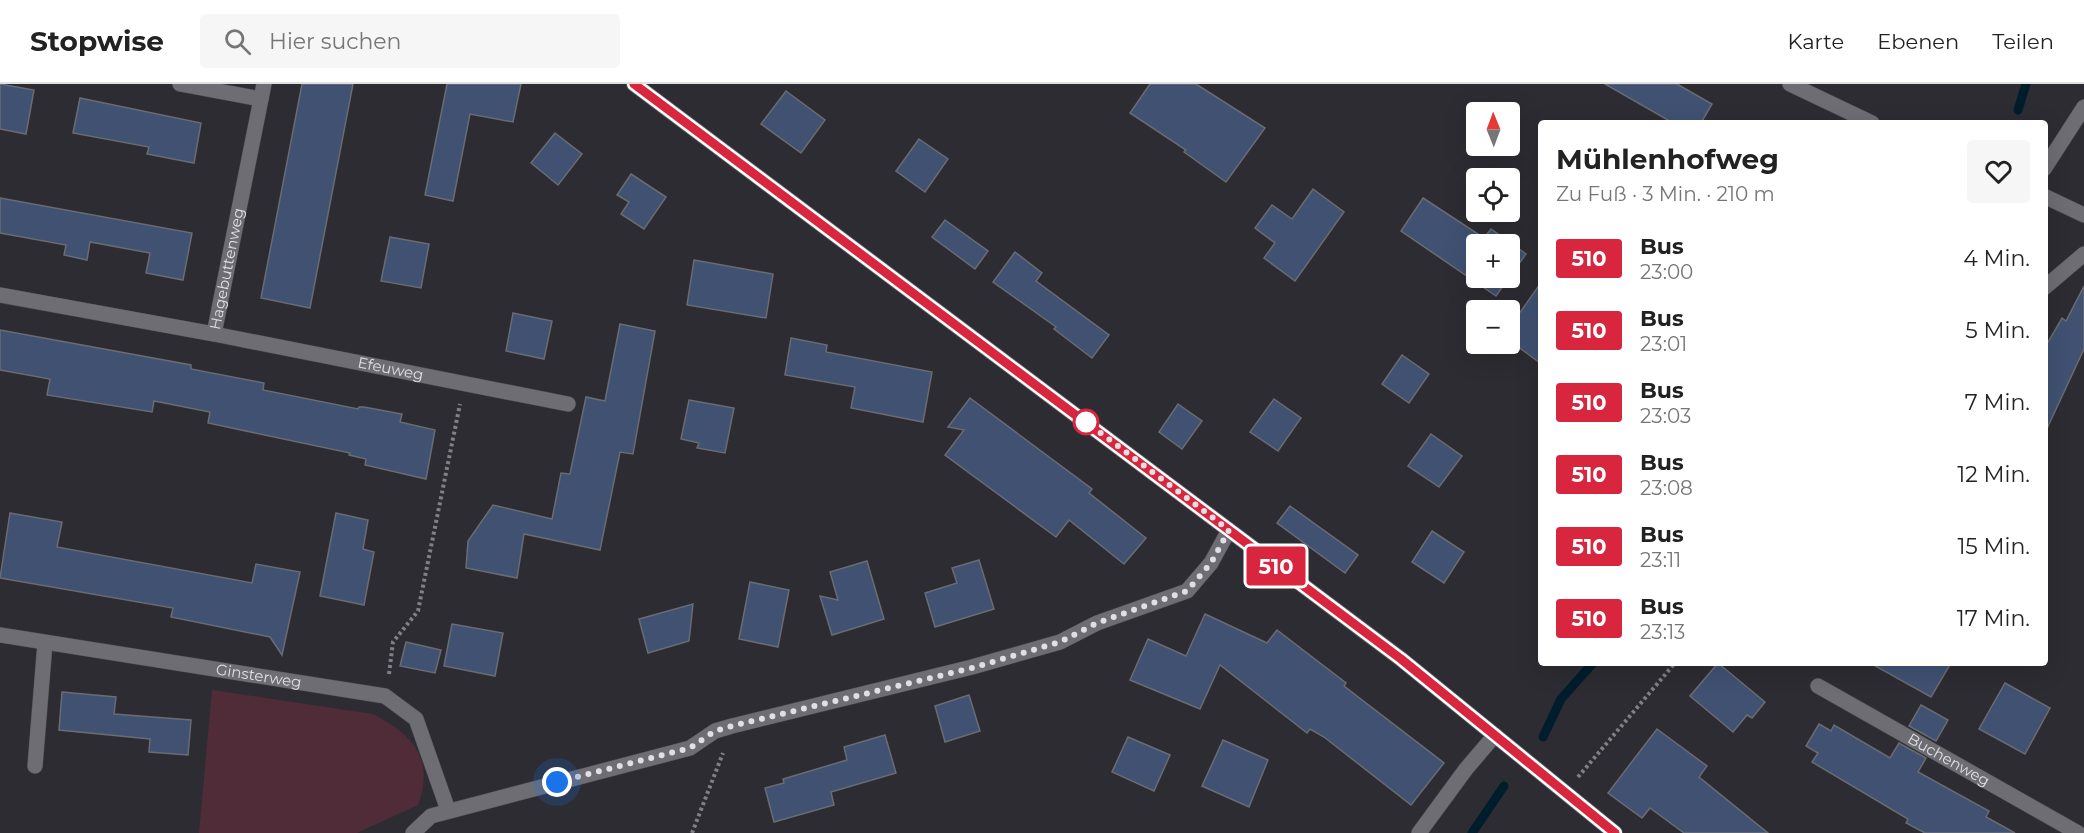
<!DOCTYPE html>
<html lang="de">
<head>
<meta charset="utf-8">
<style>
  :root { --surface:#fff; --page:#f6f6f6; --text:#222; --muted:#767676; --line:#e0e0e0 }
  body { margin:0; font-family:Montserrat,sans-serif; background:var(--page); color:var(--text); height:100vh; display:flex; flex-direction:column; font-size:22px; white-space:nowrap }
  * { box-sizing:border-box; margin:0 }
  p { font-size:20px; color:var(--muted) }
  .icon { flex:none; width:33px; height:33px; fill:none; stroke:currentColor; stroke-width:2; stroke-linecap:round; stroke-linejoin:round }
  .map { position:relative; flex:1; overflow:hidden }
  .side { position:absolute; left:1538px; top:36px; width:510px; height:546px; display:flex; flex-direction:column; background:var(--surface); border-radius:6px; box-shadow:0 6px 24px #0002 }
  .side>* { flex:none }
  .badge { padding:0 12px; border-radius:4px; font-size:21px; line-height:39px }
  .needle { width:39px; rotate:359deg }
  .buttons { position:absolute; left:1466px; top:18px; display:grid; gap:12px }
  .buttons a { display:grid; place-items:center; width:54px; height:54px; border-radius:6px; background:var(--surface); box-shadow:0 6px 24px #0002; font-size:30px }
  .you { position:absolute; width:30px; height:30px; margin:-15px; border:4px solid #fff; border-radius:50%; background:#1a73e8; box-shadow:0 0 0 9px #1a73e833 }
  .map>.badge { position:absolute; translate:-50% -50%; box-shadow:0 0 0 3px #fff }
  .round { display:grid; place-items:center; flex:none; width:63px; height:63px; border-radius:6px; background:var(--page) }
  .summary { display:flex; align-items:center; justify-content:space-between; height:102px; padding:0 18px }
  h1 { font-size:28px; font-weight:700; line-height:45px }
  ul { padding:0; list-style:none }
  li { display:flex; align-items:center; gap:18px; height:72px; padding:0 18px }
  li div { flex:1 }
  li b { display:block; font-size:22px }
  li em { font-style:normal }
  li .badge { min-width:66px; font-weight:700; text-align:center }
  header { display:flex; align-items:center; gap:36px; box-sizing:border-box; height:84px; padding:0 30px; background:var(--surface); border-bottom:2px solid var(--line) }
  header strong { font-size:28px }
  nav { display:flex; gap:33px; margin-inline-start:auto; font-size:21px }
  .search { width:420px; height:54px; background:var(--page); display:flex; align-items:center; gap:15px; box-sizing:border-box; padding:0 21px; border-radius:6px; color:var(--muted); font-size:22px }
  .map>svg:first-child { display:block }
  .green { fill:#4f2c38 }
  .lines { fill:none; stroke-linecap:round; stroke-linejoin:round }
  .stream { stroke:#001d2c; stroke-width:9 }
  .building { fill:#405172; stroke:#696c72; stroke-width:1.5; fill-rule:evenodd }
  .service-casing { stroke:#4a494e; stroke-width:16 }
  .minor-casing { stroke:#4a494e; stroke-width:16 }
  .tertiary-casing { stroke:#4a494e; stroke-width:16 }
  .path { stroke:#818085; stroke-width:4; stroke-dasharray:3 3; stroke-linecap:butt }
  .service { stroke:#6e6d74; stroke-width:15 }
  .minor { stroke:#6e6d74; stroke-width:15 }
  .tertiary { stroke:#6e6d74; stroke-width:15 }
  .line-casing { stroke:#fff; stroke-width:14 }
  .line { stroke:#d7263d; stroke-width:9 }
  .walk { stroke:#e0dfe3; stroke-width:6; stroke-dasharray:0 10.8 }
  .stop-dot { fill:#fff; stroke:#d7263d; stroke-width:3 }
  .labels { text-anchor:middle; stroke-width:6; stroke-linejoin:round; paint-order:stroke }
  .street-label { font-size:15px; fill:#e0dfe3; stroke:#232228 }
</style>
</head>
<body>
<header>
<strong>Stopwise</strong>
<div class="search"><svg class="icon" aria-label="search" viewBox="0 0 24 24"><circle cx="10" cy="10" r="6"/><path d="M15 15l6 6"/></svg>Hier suchen</div>
<nav><a>Karte</a><a>Ebenen</a><a>Teilen</a></nav>
</header>
<div class="map">
<svg width="2084" height="749" viewBox="0 0 2084 749">
  <rect width="100%" height="100%" fill="#2d2c32"/>
  <path class="green" d="M 212,606 L 373,630 C 413,651 435,675 418,721 L 357,749 L 199,749 Z"/>
  <g class="lines">
    <g class="stream">
      <path d="M 2018,26 L 2026,0"/>
      <path d="M 1543,653 L 1561,615 L 1593,579"/>
      <path d="M 1472,749 L 1504,702"/>
    </g>
  </g>
  <g class="building">
    <path d="M 0,0 L 34,6 L 26,50 L 0,45 Z"/>
    <path d="M 302,0 L 353,0 L 310,224 L 261,214 Z"/>
    <path d="M 447,0 L 521,0 L 513,38 L 470,30 L 453,117 L 425,111 Z"/>
    <path d="M 1150,0 L 1196,0 L 1265,44 L 1226,98 L 1184,68 L 1186,66 L 1130,29 Z"/>
    <path d="M 1605,0 L 1677,0 L 1712,20 L 1701,39 L 1673,39 Z"/>
    <path d="M 786,7 L 825,36 L 801,69 L 761,40 Z"/>
    <path d="M 80,14 L 201,39 L 194,79 L 147,70 L 149,63 L 73,49 Z"/>
    <path d="M 555,49 L 582,70 L 558,101 L 531,79 Z"/>
    <path d="M 919,55 L 948,75 L 925,108 L 896,87 Z"/>
    <path d="M 631,90 L 666,113 L 644,145 L 621,130 L 629,118 L 617,111 Z"/>
    <path d="M 1313,105 L 1344,128 L 1295,197 L 1264,174 L 1275,159 L 1255,144 L 1272,121 L 1292,135 Z"/>
    <path d="M 0,114 L 192,149 L 183,196 L 146,189 L 150,169 L 90,158 L 87,176 L 64,171 L 66,161 L 0,149 Z"/>
    <path d="M 1423,114 L 1484,154 L 1491,145 L 1526,170 L 1496,212 L 1401,147 ZM 1476,160 L 1509,160 L 1509,194 L 1476,194 Z"/>
    <path d="M 945,136 L 988,167 L 975,185 L 932,153 Z"/>
    <path d="M 390,153 L 429,160 L 421,204 L 381,197 Z"/>
    <path d="M 1015,168 L 1042,189 L 1036,197 L 1109,251 L 1092,274 L 1054,245 L 1056,243 L 993,198 Z"/>
    <path d="M 694,176 L 773,190 L 766,234 L 687,221 Z"/>
    <path d="M 1540,200 L 1540,279 L 1509,256 L 1509,244 Z"/>
    <path d="M 2084,202 L 2084,265 L 2044,351 L 2044,265 L 2062,234 L 2066,237 Z"/>
    <path d="M 513,229 L 552,237 L 544,275 L 506,267 Z"/>
    <path d="M 620,240 L 655,247 L 633,370 L 620,368 L 600,466 L 524,450 L 517,494 L 466,484 L 468,457 L 493,421 L 552,435 L 561,389 L 570,390 L 586,313 L 605,317 Z"/>
    <path d="M 0,246 L 191,281 L 191,285 L 264,299 L 263,306 L 358,325 L 359,323 L 364,323 L 402,330 L 400,338 L 435,346 L 426,395 L 365,381 L 366,375 L 349,371 L 350,369 L 208,339 L 210,328 L 154,317 L 152,328 L 47,311 L 50,295 L 0,286 Z"/>
    <path d="M 791,254 L 827,261 L 826,268 L 932,288 L 923,338 L 851,324 L 855,303 L 785,291 Z"/>
    <path d="M 1402,271 L 1429,290 L 1409,319 L 1382,300 Z"/>
    <path d="M 970,314 L 1092,405 L 1089,409 L 1146,454 L 1124,480 L 1069,436 L 1056,453 L 945,371 L 964,346 L 948,343 Z"/>
    <path d="M 1274,315 L 1301,334 L 1278,367 L 1250,348 Z"/>
    <path d="M 689,316 L 734,324 L 725,369 L 697,364 L 699,359 L 681,355 Z"/>
    <path d="M 1178,320 L 1202,337 L 1182,365 L 1159,348 Z"/>
    <path d="M 1431,350 L 1462,372 L 1439,403 L 1408,382 Z"/>
    <path d="M 1290,422 L 1358,471 L 1345,489 L 1277,439 Z"/>
    <path d="M 10,429 L 62,438 L 57,463 L 252,499 L 256,480 L 300,488 L 282,571 L 270,553 L 171,533 L 173,524 L 0,494 Z"/>
    <path d="M 336,429 L 368,436 L 363,465 L 374,468 L 364,521 L 320,512 Z"/>
    <path d="M 1432,447 L 1464,468 L 1444,499 L 1412,478 Z"/>
    <path d="M 979,476 L 994,525 L 935,543 L 925,509 L 957,499 L 952,484 Z"/>
    <path d="M 867,477 L 884,535 L 832,551 L 820,512 L 838,516 L 830,488 Z"/>
    <path d="M 750,498 L 789,506 L 778,563 L 739,555 Z"/>
    <path d="M 693,520 L 689,557 L 648,569 L 639,535 Z"/>
    <path d="M 1205,530 L 1267,559 L 1277,546 L 1346,599 L 1344,602 L 1444,679 L 1411,721 L 1324,653 L 1310,645 L 1307,649 L 1220,581 L 1200,625 L 1130,596 L 1148,555 L 1186,572 Z"/>
    <path d="M 452,540 L 503,549 L 495,592 L 444,582 Z"/>
    <path d="M 406,558 L 441,566 L 435,589 L 400,582 Z"/>
    <path d="M 1718,579 L 1765,618 L 1752,634 L 1747,631 L 1733,648 L 1690,612 Z"/>
    <path d="M 1870,579 L 1951,579 L 1931,613 Z"/>
    <path d="M 2005,599 L 2050,624 L 2025,670 L 1979,645 Z"/>
    <path d="M 62,608 L 116,613 L 114,630 L 191,636 L 188,671 L 149,668 L 150,655 L 59,646 Z"/>
    <path d="M 969,611 L 980,647 L 945,658 L 935,622 Z"/>
    <path d="M 1921,621 L 1948,636 L 1936,657 L 1909,642 Z"/>
    <path d="M 1819,640 L 1831,647 L 1834,641 L 1890,674 L 1899,659 L 1926,674 L 1918,688 L 1989,727 L 1986,733 L 2015,749 L 1925,749 L 1906,739 L 1908,735 L 1812,678 L 1818,669 L 1806,662 Z"/>
    <path d="M 1657,645 L 1707,682 L 1699,693 L 1768,749 L 1684,749 L 1650,724 L 1642,734 L 1608,709 Z"/>
    <path d="M 885,651 L 896,689 L 831,708 L 834,721 L 774,738 L 765,704 L 784,699 L 783,695 L 847,676 L 844,663 Z"/>
    <path d="M 1128,653 L 1170,671 L 1154,707 L 1112,688 Z"/>
    <path d="M 1223,656 L 1268,676 L 1249,723 L 1202,702 Z"/>
  </g>
  <g class="lines">
    <g class="service-casing">
      <g id="service">
        <path d="M 2044,85 L 2084,23"/>
        <path id="s1" d="M 1818,602 L 2078,749"/>
        <path d="M 35,682 L 45,559"/>
        <path d="M 1419,749 L 1466,685 L 1495,651"/>
      </g>
    </g>
    <g class="minor-casing">
      <g id="minor">
        <path d="M 180,0 L 261,15"/>
        <path d="M 1790,0 L 1872,39"/>
        <path d="M 2044,112 L 2084,131"/>
        <path d="M 2044,204 L 2084,170"/>
        <path id="s2" d="M 0,211 L 214,250 L 264,0"/>
        <path id="s3" d="M 214,250 L 568,320"/>
        <path id="s4" d="M 0,551 L 385,612 L 416,635 L 448,726"/>
        <path d="M 413,749 L 431,732 L 690,664 L 715,647 L 732,642 L 972,583 L 1060,558 L 1097,539 L 1187,507 L 1211,479 L 1229,446"/>
      </g>
    </g>
    <g class="tertiary-casing">
      <path id="tertiary" d="M 634,0 L 1401,575 L 1615,749"/>
    </g>
    <g class="path">
      <path d="M 389,590 L 393,558 L 418,527 L 460,320"/>
      <path d="M 1578,693 L 1675,579"/>
      <path d="M 692,749 L 723,669"/>
    </g>
    <use href="#service" class="service"/>
    <use href="#minor" class="minor"/>
    <use href="#tertiary" class="tertiary"/>
  </g>
  <g class="lines">
    <g class="line-casing">
      <path id="line" d="M 634,0 L 1401,575 L 1615,749"/>
    </g>
    <use href="#line" class="line"/>
    <path class="walk" d="M 557,698 L 690,664 L 715,647 L 732,642 L 972,584 L 1060,558 L 1097,539 L 1187,507 L 1211,479 L 1229,446 L 1081,334 L 1086,338"/>
  </g>
  <circle class="stop-dot" cx="1086" cy="338" r="12"/>
  <g class="labels">
    <g class="street-label">
      <text dy="5" stroke="none"><textPath href="#s2" startOffset="284">Hagebuttenweg</textPath></text>
      <text dy="5" stroke="none"><textPath href="#s3" startOffset="180">Efeuweg</textPath></text>
      <text dy="5" stroke="none"><textPath href="#s4" startOffset="262">Ginsterweg</textPath></text>
      <text dy="5" stroke="none"><textPath href="#s1" startOffset="150">Buchenweg</textPath></text>
    </g>
  </g>
</svg>
<div class="buttons">
<a><svg class="needle" viewBox="-14 -14 28 28"><path d="M0-13l5 13h-10z" fill="#e53935"/><path d="M0 13l5-13h-10z" fill="#767676"/></svg></a>
<a><svg class="icon" aria-label="locate" viewBox="0 0 24 24"><circle cx="12" cy="12" r="6"/><path d="M12 2v4M12 18v4M2 12h4M18 12h4"/></svg></a>
<a>+</a>
<a>−</a>
</div>
<div class="you" style="left:557px;top:698px"></div>
<b class="badge" style="left:1276px;top:482px;background:#d7263d;color:#fff">510</b>
<section class="side">
<div class="summary"><div><h1>Mühlenhofweg</h1><p>Zu Fuß · 3 Min. · 210 m</p></div><a class="round"><svg class="icon" aria-label="heart" viewBox="0 0 24 24"><path d="M12 20l-8-8c-3-5 5-10 8-4 3-6 11-1 8 4z"/></svg></a></div>
<ul>
<li><span class="badge" style="background:#d7263d;color:#fff">510</span><div><b>Bus</b><p>23:00</p></div><em>4 Min.</em></li>
<li><span class="badge" style="background:#d7263d;color:#fff">510</span><div><b>Bus</b><p>23:01</p></div><em>5 Min.</em></li>
<li><span class="badge" style="background:#d7263d;color:#fff">510</span><div><b>Bus</b><p>23:03</p></div><em>7 Min.</em></li>
<li><span class="badge" style="background:#d7263d;color:#fff">510</span><div><b>Bus</b><p>23:08</p></div><em>12 Min.</em></li>
<li><span class="badge" style="background:#d7263d;color:#fff">510</span><div><b>Bus</b><p>23:11</p></div><em>15 Min.</em></li>
<li><span class="badge" style="background:#d7263d;color:#fff">510</span><div><b>Bus</b><p>23:13</p></div><em>17 Min.</em></li>
</ul>
</section>
</div>
</body>
</html>
